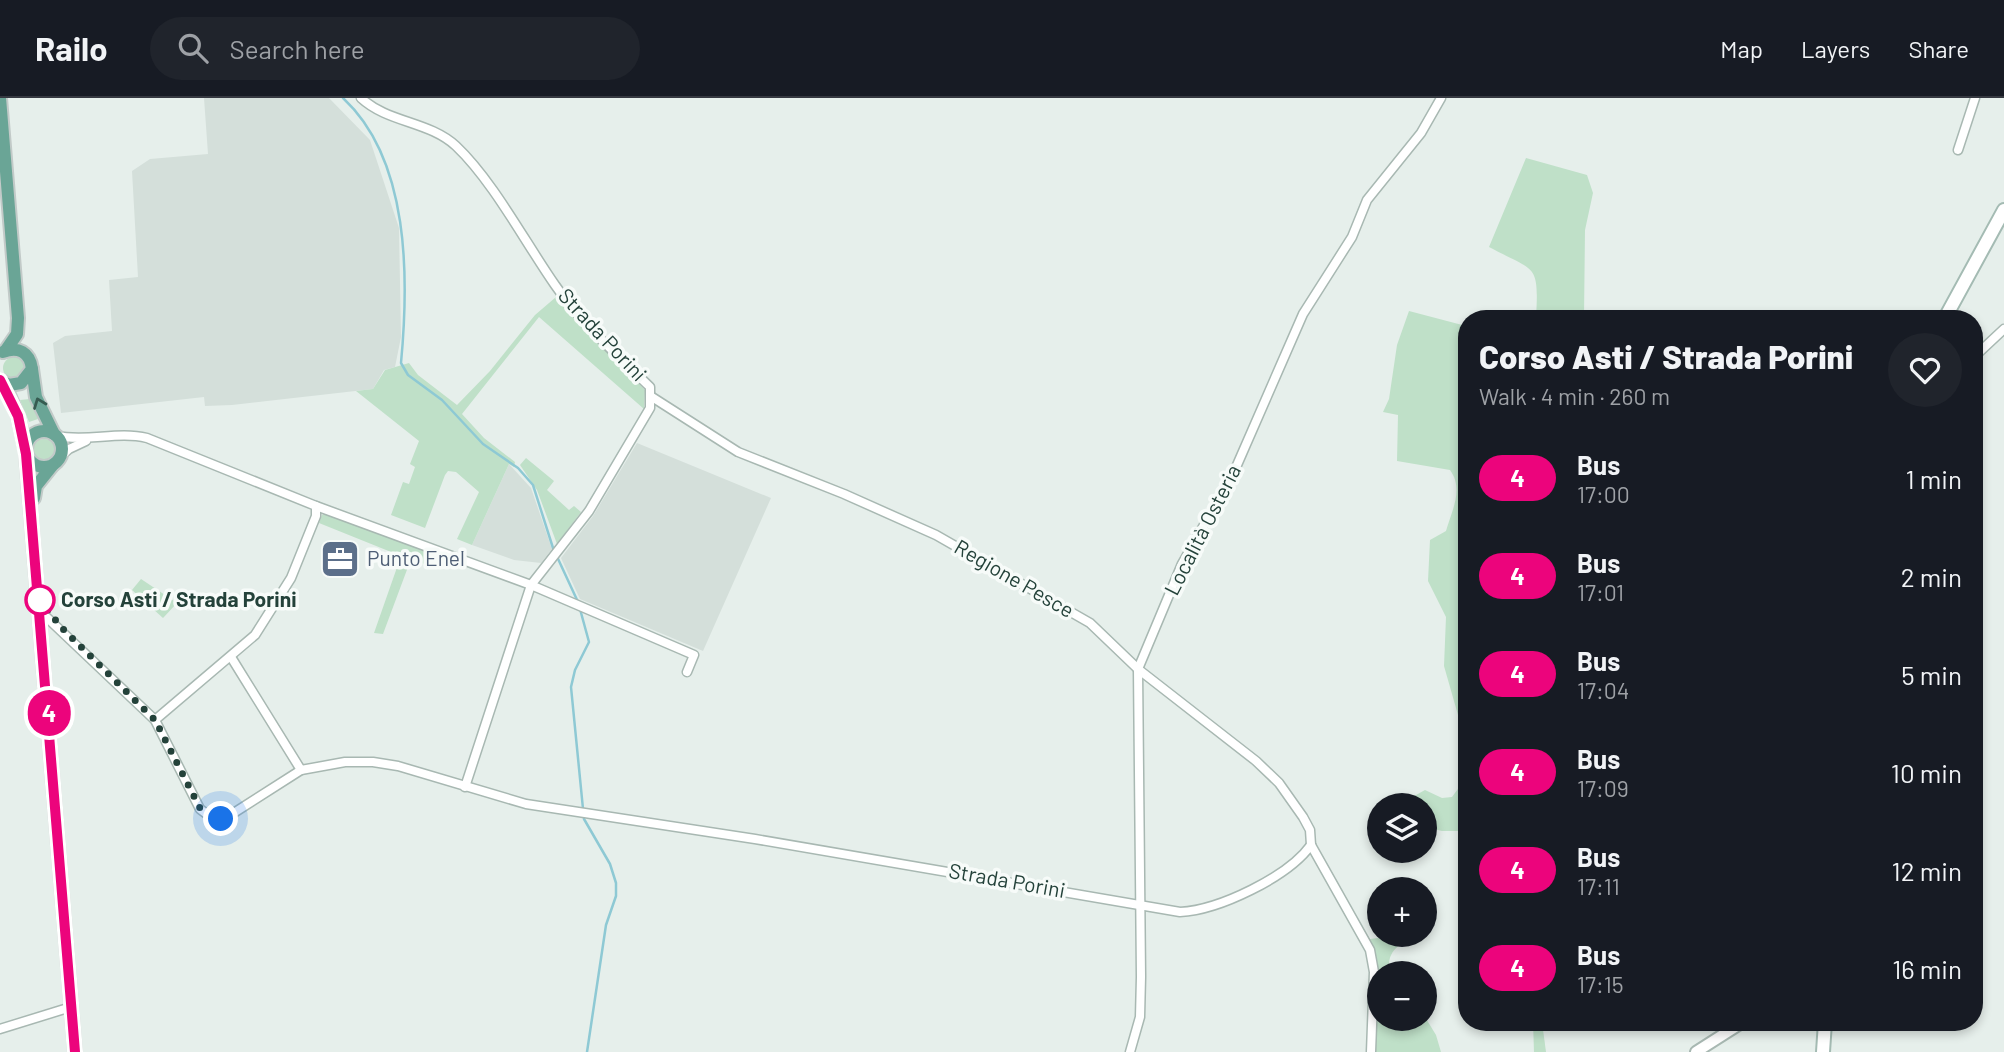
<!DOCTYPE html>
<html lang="en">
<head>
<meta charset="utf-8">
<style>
  :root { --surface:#171b24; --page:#20242c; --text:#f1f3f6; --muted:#9ea1a6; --line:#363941 }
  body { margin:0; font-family:Barlow,sans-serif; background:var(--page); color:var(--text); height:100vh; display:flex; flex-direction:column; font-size:26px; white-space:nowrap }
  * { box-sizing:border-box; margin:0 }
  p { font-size:23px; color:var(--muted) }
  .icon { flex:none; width:38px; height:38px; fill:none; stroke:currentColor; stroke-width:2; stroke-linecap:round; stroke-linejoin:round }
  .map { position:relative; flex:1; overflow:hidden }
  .details { position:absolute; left:1458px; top:212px; width:525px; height:721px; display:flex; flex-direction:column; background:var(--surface); border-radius:28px; box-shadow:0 4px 10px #0003 }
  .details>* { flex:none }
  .badge { padding:0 14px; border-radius:23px; font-size:24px; line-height:46px }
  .tools { position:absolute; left:1367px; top:695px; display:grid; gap:14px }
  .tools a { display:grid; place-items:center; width:70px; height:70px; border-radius:50%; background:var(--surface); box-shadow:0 4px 10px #0003; font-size:35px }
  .you { position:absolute; width:35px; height:35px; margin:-18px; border:5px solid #fff; border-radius:50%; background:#1a73e8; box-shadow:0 0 0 10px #1a73e833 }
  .map>.badge { position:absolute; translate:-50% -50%; box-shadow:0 0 0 4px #fff }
  .round { display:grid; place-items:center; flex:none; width:74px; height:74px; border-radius:37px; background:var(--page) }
  .headline { display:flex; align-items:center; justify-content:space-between; height:119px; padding:0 21px }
  h1 { font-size:33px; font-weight:800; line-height:52px }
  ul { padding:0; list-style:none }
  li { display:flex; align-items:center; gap:21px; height:98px; padding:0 21px }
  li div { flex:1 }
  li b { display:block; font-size:26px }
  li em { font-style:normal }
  li .badge { min-width:77px; font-weight:700; text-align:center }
  header { display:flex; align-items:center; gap:42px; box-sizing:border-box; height:98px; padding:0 35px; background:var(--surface); border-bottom:2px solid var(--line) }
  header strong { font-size:33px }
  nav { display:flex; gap:38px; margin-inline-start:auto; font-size:24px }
  .search { width:490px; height:63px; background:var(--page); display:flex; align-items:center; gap:18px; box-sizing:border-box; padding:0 24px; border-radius:38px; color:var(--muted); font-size:26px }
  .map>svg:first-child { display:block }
  .built { fill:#d4dfda }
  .green { fill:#bfe0c8 }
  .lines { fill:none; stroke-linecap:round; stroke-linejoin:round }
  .stream { stroke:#8ec9d4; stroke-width:2.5 }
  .minor-casing { stroke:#a8b8b2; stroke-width:11 }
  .tertiary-casing { stroke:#a8b8b2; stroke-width:14 }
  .secondary-casing { stroke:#a4bbb3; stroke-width:16 }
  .primary-casing { stroke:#c2cac8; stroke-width:16 }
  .minor { stroke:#fff; stroke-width:8 }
  .tertiary { stroke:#fff; stroke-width:10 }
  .secondary { stroke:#fff; stroke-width:12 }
  .primary { stroke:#6aa596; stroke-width:12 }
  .oneway { stroke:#365b51 }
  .line-casing { stroke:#fff; stroke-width:16 }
  .line { stroke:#ec047c; stroke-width:10 }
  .walk { stroke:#24423a; stroke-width:7; stroke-dasharray:0 12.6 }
  .stop-dot { fill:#fff; stroke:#ec047c; stroke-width:3.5 }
  .labels { text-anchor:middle; stroke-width:7; stroke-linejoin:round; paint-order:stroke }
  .street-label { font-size:21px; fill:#24423a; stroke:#f7fbf9 }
  .service-label { font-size:21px; fill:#4e5e75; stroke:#f7fbf9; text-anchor:start }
  .stop-label { font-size:21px; font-weight:bold; fill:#24423a; stroke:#f7fbf9; text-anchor:start }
</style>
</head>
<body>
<header>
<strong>Railo</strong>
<div class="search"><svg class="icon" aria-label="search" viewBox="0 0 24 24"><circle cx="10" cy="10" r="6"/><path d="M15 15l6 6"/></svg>Search here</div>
<nav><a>Map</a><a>Layers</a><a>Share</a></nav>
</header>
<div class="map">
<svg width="2004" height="954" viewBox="0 0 2004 954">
  <rect width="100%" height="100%" fill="#e6efeb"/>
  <g class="built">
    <path d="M 204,0 L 329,0 L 370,42 L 399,130 L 401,239 L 395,269 L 384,272 L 373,291 L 232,307 L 205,308 L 204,299 L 61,315 L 53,245 L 65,238 L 112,233 L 109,182 L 138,179 L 132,73 L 150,61 L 208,56 Z"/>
    <path d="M 637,345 L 771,400 L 703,553 L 580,501 L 561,460 L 593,418 Z"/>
    <path d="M 509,366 L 531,390 L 552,451 L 541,465 L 514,462 L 472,447 Z"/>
  </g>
  <g class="green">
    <path d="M 1526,60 L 1587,77 L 1593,95 L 1585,132 L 1584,220 L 1536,220 C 1539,165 1536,174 1489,149 Z"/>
    <path d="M 556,199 L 645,292 L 644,311 L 539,219 L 462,316 L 484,340 L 515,364 L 514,369 L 509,366 L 472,447 L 457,441 L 479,394 L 456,374 L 448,373 L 445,377 L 425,430 L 391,417 L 403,384 L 409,386 L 415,369 L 410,366 L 419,343 L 356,293 L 373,291 L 385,272 L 409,265 L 418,277 L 457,307 L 490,273 L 535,217 Z"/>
    <path d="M 1409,213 L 1466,228 L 1466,645 L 1444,568 L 1446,519 L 1428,483 L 1430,442 L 1446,433 C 1452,412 1464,391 1450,372 L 1397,363 L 1398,317 L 1383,314 L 1389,301 L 1397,247 Z"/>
    <circle cx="14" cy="270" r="11"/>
    <path d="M 30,301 L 38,321 L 29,324 L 20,302 Z"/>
    <circle cx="44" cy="352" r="11"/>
    <path d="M 526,360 L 554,383 L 547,392 L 569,412 L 574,408 L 581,414 L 557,446 L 537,392 L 520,367 Z"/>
    <path d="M 328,415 L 434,456 L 430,468 L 411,461 L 383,536 L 374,535 L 401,458 L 319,425 L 322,417 Z"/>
    <path d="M 141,481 L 177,505 L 163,520 L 132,492 Z"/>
    <path d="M 1466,680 L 1466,733 L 1442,733 L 1425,729 L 1424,707 L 1398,707 L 1425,692 L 1442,700 L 1452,699 Z"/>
    <path d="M 1401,837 L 1416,837 C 1400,846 1385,853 1390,875 L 1379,875 L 1379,920 L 1425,919 L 1436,937 L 1441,954 L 1375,954 L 1376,876 L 1370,841 Z"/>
    <path d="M 1533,924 L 1542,924 L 1546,954 L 1534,954 Z"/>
  </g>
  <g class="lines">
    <g class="stream">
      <path d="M 343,0 C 410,62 409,180 401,265 L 408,277 L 442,302 L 483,346 L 518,370 L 533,387 L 553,450 L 578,504"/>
      <path d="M 580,511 L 589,544 L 575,572 L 571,589 L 584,721 L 610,766 L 616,785 L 616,798 L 606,827 L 587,954"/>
    </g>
    <g class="minor-casing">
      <g id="minor">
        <path d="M 361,0 C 388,25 429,23 456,48 C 493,83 525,144 555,187 C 581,225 617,257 650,289 L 650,310 L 589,413 L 531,487 L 465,689"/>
        <path d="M 1958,52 L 1975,0"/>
        <path d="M 1974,259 L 2004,231"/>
        <path d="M 652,299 L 738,354 L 844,396 L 936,437 L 1090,525 L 1138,571 L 1256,663 L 1279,685 L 1303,719 L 1310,732 L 1311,747"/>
        <path d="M 57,338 C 87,344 118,333 147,340 L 316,408 L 316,418 L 291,480 L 255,537 L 155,622"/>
        <path d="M 60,359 L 69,351 L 86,343"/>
        <path d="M 316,408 L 531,487 L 694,557 L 687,574"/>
        <path d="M 41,514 L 155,622 L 200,711 L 212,720 L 229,718 L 301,672 L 345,664 L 373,664 L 398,668 L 526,706 L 755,741 L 1180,814 C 1219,812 1288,779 1311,747"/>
        <path d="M 231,559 L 301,672"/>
        <path d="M 1311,747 L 1370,852 L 1374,874 L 1371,954"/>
        <path d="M 0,931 L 71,909"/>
        <path d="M 1130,954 L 1140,919 L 1141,879 L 1138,571 L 1182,466 L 1234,374 L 1303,216 L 1352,139 L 1367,102 L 1421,35 L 1441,0"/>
      </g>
    </g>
    <g class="tertiary-casing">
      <path id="tertiary" d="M 1696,954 L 1743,924"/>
    </g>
    <g class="secondary-casing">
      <g id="secondary">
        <path d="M 1945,220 L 2004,112"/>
        <path d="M 1823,954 L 1825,924"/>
      </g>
    </g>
    <g class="primary-casing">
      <g id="primary">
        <path d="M 0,0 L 18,220 L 17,236 L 6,252"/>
        <path d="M 32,271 L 36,299 L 54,336"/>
        <path d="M 0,282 L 9,287 L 21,285 L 32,271 C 30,254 18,248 3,254"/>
        <path d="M 4,285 L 18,318 L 25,350"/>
        <circle cx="44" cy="351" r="18"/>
        <path d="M 26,357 L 75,954"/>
        <path d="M 34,400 L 36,388 L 52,368"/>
      </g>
    </g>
    <use href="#minor" class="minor"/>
    <use href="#tertiary" class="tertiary"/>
    <use href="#secondary" class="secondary"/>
    <use href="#primary" class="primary"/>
  </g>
  <defs><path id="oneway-chevron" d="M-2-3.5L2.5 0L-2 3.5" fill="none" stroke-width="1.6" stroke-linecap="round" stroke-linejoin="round" transform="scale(1.75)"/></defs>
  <use class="oneway" href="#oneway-chevron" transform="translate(39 305) rotate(-111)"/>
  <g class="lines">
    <g class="line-casing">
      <path id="line" d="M 0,282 L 18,318 L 26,356 L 75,954"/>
    </g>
    <use href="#line" class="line"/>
    <path class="walk" d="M 40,502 L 61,529 L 155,622 L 200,710 L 212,720 L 221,721"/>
  </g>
  <defs>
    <g id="office-square" transform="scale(2.0125)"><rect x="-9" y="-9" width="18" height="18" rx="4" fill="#5c6f8a" stroke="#f7fbf9"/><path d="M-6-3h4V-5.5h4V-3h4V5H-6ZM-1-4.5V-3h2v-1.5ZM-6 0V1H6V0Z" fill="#fff"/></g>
  </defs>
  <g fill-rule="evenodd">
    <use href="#office-square" x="340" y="461"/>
  </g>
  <circle class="stop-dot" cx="40" cy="502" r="14"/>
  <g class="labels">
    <g class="street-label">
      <text transform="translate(602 237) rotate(47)" y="7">Strada Porini</text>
      <text transform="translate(1203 432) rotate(-63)" y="7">Località Osteria</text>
      <text transform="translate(1014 481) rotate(30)" y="7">Regione Pesce</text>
      <text transform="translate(1007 783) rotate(10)" y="7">Strada Porini</text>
    </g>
    <g class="service-label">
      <text x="367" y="468">Punto Enel</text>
    </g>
    <g class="stop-label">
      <text x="61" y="509">Corso Asti / Strada Porini</text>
    </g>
  </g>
</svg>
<div class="tools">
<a><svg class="icon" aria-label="layers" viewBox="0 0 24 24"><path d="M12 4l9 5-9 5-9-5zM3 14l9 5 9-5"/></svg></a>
<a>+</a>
<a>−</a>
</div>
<div class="you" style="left:221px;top:721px"></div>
<b class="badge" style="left:49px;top:615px;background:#ec047c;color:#fff">4</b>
<section class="details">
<div class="headline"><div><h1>Corso Asti / Strada Porini</h1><p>Walk · 4 min · 260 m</p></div><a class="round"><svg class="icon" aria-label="heart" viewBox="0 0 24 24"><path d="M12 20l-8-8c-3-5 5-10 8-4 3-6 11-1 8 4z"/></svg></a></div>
<ul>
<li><span class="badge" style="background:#ec047c;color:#fff">4</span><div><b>Bus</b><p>17:00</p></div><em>1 min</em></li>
<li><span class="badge" style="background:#ec047c;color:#fff">4</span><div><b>Bus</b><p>17:01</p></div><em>2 min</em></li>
<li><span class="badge" style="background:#ec047c;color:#fff">4</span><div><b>Bus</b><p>17:04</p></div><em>5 min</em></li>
<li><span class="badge" style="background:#ec047c;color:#fff">4</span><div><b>Bus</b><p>17:09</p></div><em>10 min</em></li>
<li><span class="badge" style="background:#ec047c;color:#fff">4</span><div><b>Bus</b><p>17:11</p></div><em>12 min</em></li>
<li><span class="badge" style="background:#ec047c;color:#fff">4</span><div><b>Bus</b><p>17:15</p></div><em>16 min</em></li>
</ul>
</section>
</div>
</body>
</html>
